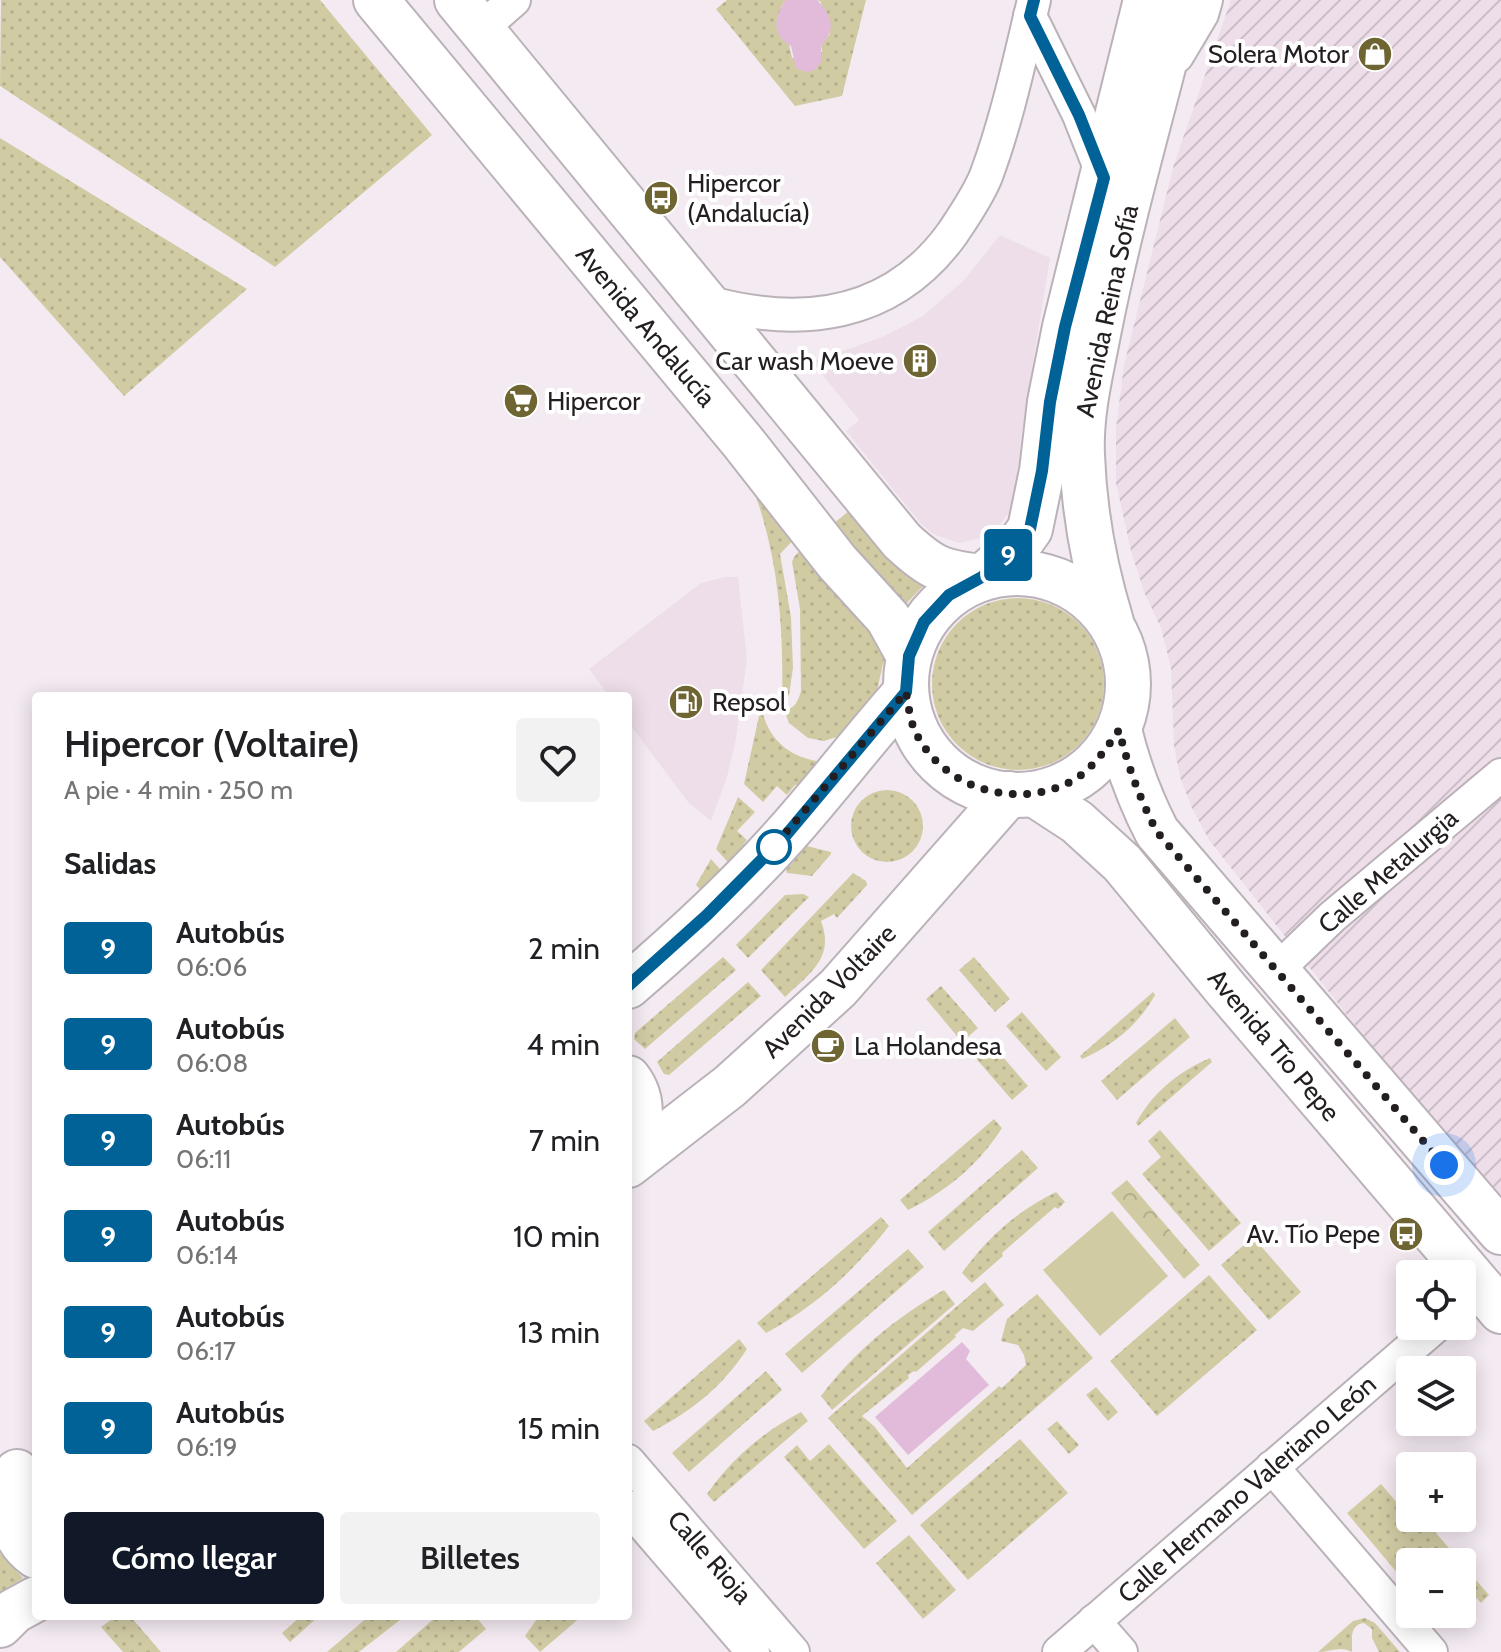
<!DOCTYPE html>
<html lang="es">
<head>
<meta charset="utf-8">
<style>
  :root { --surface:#fff; --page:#f2f2f2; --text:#202124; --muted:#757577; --accent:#111827 }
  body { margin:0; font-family:Cabin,sans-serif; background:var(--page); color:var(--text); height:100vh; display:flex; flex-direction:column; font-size:30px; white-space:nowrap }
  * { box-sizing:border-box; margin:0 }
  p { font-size:26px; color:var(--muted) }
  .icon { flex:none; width:44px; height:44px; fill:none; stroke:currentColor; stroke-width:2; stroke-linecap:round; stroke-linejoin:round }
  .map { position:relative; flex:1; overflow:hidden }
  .side { position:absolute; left:32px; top:692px; width:600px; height:928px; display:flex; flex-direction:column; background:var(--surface); border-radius:8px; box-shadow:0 4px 20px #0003 }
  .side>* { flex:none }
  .badge { padding:0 16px; border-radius:6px; font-size:28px; line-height:52px }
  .controls { position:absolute; left:1396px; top:1260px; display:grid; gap:16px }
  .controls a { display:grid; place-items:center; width:80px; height:80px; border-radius:8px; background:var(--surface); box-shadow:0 4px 20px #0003; font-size:40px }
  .you { position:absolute; width:40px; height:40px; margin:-20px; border:6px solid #fff; border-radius:50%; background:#1a73e8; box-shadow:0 0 0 12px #1a73e833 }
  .map>.badge { position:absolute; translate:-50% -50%; box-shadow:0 0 0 4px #fff }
  h2 { padding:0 32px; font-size:30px; line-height:72px }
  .round { display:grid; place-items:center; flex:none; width:84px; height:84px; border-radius:8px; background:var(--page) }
  .overview { display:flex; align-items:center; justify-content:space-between; height:136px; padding:0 32px }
  h1 { font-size:38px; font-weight:600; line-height:60px }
  .action { display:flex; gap:16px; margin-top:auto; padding:16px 32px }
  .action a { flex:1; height:92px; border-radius:8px; background:var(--accent); color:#fff; font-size:32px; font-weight:600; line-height:92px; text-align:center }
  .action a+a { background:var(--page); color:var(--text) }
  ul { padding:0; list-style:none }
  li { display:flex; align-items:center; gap:24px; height:96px; padding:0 32px }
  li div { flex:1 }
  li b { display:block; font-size:30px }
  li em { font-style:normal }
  li .badge { min-width:88px; font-weight:700; text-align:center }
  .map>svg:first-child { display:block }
  .built { fill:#eedeea }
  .industrial { fill:url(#industrial-furrows) }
  .grass { fill:url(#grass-dots) }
  .forest { fill:url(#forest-crowns) }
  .pitch { fill:#d1cba4 }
  .water { fill:#e1bbd9 }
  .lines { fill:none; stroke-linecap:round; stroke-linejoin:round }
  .minor-casing { stroke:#bab2b8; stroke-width:36 }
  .primary-casing { stroke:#bab2b8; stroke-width:48 }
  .minor { stroke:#fff; stroke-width:32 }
  .primary { stroke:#fff; stroke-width:44 }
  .line-casing { stroke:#fff; stroke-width:18 }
  .line { stroke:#006297; stroke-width:12 }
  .walk { stroke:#221e21; stroke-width:8; stroke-dasharray:0 14.4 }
  .stop-dot { fill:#fff; stroke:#006297; stroke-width:4 }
  .labels { text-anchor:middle; stroke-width:8; stroke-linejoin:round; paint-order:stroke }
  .poi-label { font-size:26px; fill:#221e21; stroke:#fff; text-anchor:start }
  .street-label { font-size:26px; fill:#221e21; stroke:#fff }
</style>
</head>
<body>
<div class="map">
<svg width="1501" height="1652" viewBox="0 0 1501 1652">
  <defs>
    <pattern id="industrial-furrows" width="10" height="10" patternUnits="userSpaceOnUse" patternTransform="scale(2)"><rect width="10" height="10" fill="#eedeea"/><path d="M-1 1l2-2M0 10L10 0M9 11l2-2" fill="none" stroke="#ccbec8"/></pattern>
    <pattern id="grass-dots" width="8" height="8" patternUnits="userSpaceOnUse" patternTransform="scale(2)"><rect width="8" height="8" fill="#d1cba4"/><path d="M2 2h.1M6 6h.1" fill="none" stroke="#b3ae8d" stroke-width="1.8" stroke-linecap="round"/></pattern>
    <pattern id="forest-crowns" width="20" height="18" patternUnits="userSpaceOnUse" patternTransform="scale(2)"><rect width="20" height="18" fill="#d1cba4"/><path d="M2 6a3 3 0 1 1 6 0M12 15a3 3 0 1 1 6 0" fill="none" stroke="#b3ae8d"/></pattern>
  </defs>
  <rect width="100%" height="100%" fill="#f4ebf2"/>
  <g class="built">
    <path d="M 1000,235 L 1050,258 L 1021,436 L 1016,496 L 1009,513 L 994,532 L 986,537 L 959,543 L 933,534 L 922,525 L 846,431 L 859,420 L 812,362 L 882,337 L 923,316 L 964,280 Z"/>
    <path d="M 725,577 L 738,577 L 747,659 L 736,739 L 727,777 L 711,821 L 688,802 L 628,722 L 628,696 L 609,696 L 589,669 L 701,583 Z"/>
  </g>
  <path class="industrial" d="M 1231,0 L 1501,0 L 1501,1210 L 1209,840 L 1191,806 L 1180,777 L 1174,746 L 1171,668 L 1161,628 L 1144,592 L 1131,551 L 1116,483 L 1116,428 L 1124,365 L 1174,164 Z"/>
  <g class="grass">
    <path d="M 320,0 L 432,135 L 275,267 L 0,86 L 1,0 Z"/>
    <path d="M 727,0 L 786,0 L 781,7 L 792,58 L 822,52 L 821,45 L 830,34 L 821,2 L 817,0 L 866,0 L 842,96 L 795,106 L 716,9 Z"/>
    <path d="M 0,138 L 247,289 L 124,396 L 0,257 Z"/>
    <path d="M 750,481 L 798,535 L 780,554 L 791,617 L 793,668 L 789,695 L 782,700 C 784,626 778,550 750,481 Z"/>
    <path d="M 854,507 L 925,584 L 904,606 L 829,527 Z"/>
    <path d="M 805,545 L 875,623 L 885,655 L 876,695 L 846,734 L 824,741 L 808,738 L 789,723 L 784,710 C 795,709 798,701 801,691 L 800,609 L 792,562 L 794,557 Z"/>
    <circle cx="1018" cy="684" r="86"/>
    <path d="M 763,714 C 771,743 793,758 822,762 L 809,784 L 795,785 L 787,795 L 777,786 L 763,802 L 744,784 L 759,716 Z"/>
    <circle cx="887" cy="826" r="36"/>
    <path d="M 738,797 L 755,812 L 737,831 L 747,840 L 743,845 L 744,860 L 734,869 L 716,849 Z"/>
    <path d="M 807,846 L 831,852 L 831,854 L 812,876 L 787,873 L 786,870 Z"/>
    <path d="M 711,859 L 727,877 L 707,897 L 696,885 Z"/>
    <path d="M 853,873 L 866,881 L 867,885 L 837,918 L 834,914 L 821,921 C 835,958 810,973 785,997 L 761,970 Z"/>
    <path d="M 803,894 L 809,897 L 748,958 L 736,945 L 785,895 Z"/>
    <path d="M 723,957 L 736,970 L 645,1049 L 634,1039 L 635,1033 Z"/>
    <path d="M 974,957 L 1010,999 L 995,1012 L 959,970 Z"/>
    <path d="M 748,982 L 761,996 L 669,1075 L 664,1074 L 657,1062 Z"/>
    <path d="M 941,986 L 978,1028 L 962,1042 L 926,999 Z"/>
    <path d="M 1153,992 L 1155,995 C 1138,1025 1114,1045 1082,1059 L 1080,1056 Z"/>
    <path d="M 1022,1012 L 1061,1057 L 1046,1071 L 1006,1026 Z"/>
    <path d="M 1175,1018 L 1190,1037 L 1117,1100 L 1101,1081 Z"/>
    <path d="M 989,1041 L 1028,1086 L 1012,1100 L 973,1055 Z"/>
    <path d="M 1210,1058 L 1212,1062 L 1138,1126 L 1136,1123 C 1153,1092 1178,1072 1210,1058 Z"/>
    <path d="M 994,1119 L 1002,1128 C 979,1164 947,1191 908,1210 L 900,1200 Z"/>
    <path d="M 1160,1130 L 1241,1223 L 1209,1251 L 1142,1174 L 1161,1157 L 1148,1141 Z"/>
    <path d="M 1022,1150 L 1038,1168 L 944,1251 L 928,1232 Z"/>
    <path d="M 1056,1192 L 1065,1202 L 1058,1209 L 1055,1207 L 1002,1253 L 1003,1256 L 972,1283 L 962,1273 C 987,1238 1017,1211 1056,1192 Z"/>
    <path d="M 881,1217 L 889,1226 C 855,1270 815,1307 766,1333 L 757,1323 Z"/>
    <path d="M 1253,1237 L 1301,1292 L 1269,1320 L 1221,1265 Z"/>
    <path d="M 908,1249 L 924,1267 L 802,1373 L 785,1354 Z"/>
    <path d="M 1209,1275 L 1257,1330 L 1157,1416 L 1110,1361 Z"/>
    <path d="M 985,1282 L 1004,1305 L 973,1331 L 963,1328 L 955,1335 L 956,1337 L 916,1372 L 914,1371 L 908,1375 L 909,1378 L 862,1416 L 874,1426 L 907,1468 L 999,1386 L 1002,1388 L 1026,1365 L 1024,1355 L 1018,1345 L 1001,1341 L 1007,1319 L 1037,1294 L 1093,1358 L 912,1515 L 828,1418 Z"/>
    <path d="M 944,1290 L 955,1304 L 832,1410 L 821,1396 C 854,1352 895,1318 944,1290 Z"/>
    <path d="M 739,1339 L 747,1349 C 723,1386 692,1411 653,1431 L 644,1421 Z"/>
    <path d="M 766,1371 L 782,1390 L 689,1472 L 672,1453 Z"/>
    <path d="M 1096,1387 L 1118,1412 L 1108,1421 L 1086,1395 Z"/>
    <path d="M 801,1412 L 808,1421 L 714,1502 L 707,1494 C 732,1458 762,1433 801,1412 Z"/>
    <path d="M 1057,1421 L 1079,1445 L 1069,1454 L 1047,1429 Z"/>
    <path d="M 1020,1439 L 1068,1493 L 968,1580 L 920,1525 Z"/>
    <path d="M 829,1444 L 897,1521 L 864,1549 L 784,1457 L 797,1445 L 810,1461 Z"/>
    <path d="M 1381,1484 L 1399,1505 L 1406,1499 L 1410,1503 L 1410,1518 L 1423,1518 L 1461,1562 L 1445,1562 L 1432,1547 L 1414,1562 L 1410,1562 L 1410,1565 L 1399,1575 L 1347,1513 Z"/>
    <path d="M 909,1535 L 956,1590 L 923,1619 L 876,1563 Z"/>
    <path d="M 0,1553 L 23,1578 L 0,1593 Z"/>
    <path d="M 1462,1564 L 1489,1595 L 1481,1603 L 1462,1582 Z"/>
    <path d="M 116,1616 L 130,1616 L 161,1652 L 123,1652 L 101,1627 Z"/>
    <path d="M 301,1616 L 319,1616 L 290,1642 L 282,1633 Z"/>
    <path d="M 369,1616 L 405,1616 L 359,1652 L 327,1652 Z"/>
    <path d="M 437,1616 L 475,1616 L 486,1629 L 459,1652 L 396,1652 Z"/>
    <path d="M 539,1616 L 582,1616 L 540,1652 L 525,1636 Z"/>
    <path d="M 1365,1618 L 1375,1623 L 1400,1652 L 1379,1652 L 1372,1638 L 1372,1629 L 1364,1623 C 1348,1625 1353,1640 1352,1652 C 1341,1645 1330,1652 1318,1652 L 1353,1621 Z"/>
  </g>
  <path class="forest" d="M 1127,1180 L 1200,1265 L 1184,1279 L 1111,1193 Z"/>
  <path class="pitch" d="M 1112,1211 L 1168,1276 L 1100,1336 L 1043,1270 Z"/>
  <g class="water">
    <path d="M 786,0 L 817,0 C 832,14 837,31 821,45 L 821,62 L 815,70 L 806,72 L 796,68 L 791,46 C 771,35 774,16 786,0 Z"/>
    <path d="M 962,1342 L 970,1351 L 966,1359 L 989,1385 L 908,1455 L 875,1417 Z"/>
  </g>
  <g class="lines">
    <g class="minor-casing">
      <g id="minor">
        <path d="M 1030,16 L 1079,115 L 1104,178"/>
        <path d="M 481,29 L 514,0"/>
        <path d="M 1177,56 L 1202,14 L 1206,0"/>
        <path d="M 707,302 C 801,328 891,318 952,234 C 964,216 978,196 986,176 C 1007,120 1020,58 1034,0"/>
        <path d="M 1277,970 L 1332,917 L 1501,775"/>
        <path d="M 628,1461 L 793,1652"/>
        <path d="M 1272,1467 L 1431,1652"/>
        <path d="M 628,1507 L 753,1652"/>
        <path d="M 1094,1621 L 1121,1652"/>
        <path d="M 1059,1652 L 1436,1326"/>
      </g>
    </g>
    <g class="primary-casing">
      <g id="primary">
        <path d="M 376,0 L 742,441 L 837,562 L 888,618 L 909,656"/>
        <path d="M 457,0 L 902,541 C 931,568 942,573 982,577"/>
        <circle cx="1017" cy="684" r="111"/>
        <path d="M 982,577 L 1017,547 L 1030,529 L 1042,471 L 1050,402 L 1065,327 L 1146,0"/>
        <path d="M 1111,622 C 1094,566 1084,513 1082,455 C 1080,413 1091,371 1099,329 C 1121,218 1153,110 1180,0"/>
        <path d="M 1119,730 C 1128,767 1140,799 1157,832 L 1501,1232"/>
        <path d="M 1034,794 L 1077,822 L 1122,863 L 1226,989 L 1501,1311"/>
        <path d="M 628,986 C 684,938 738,888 787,833 C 828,787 865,738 906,692"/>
        <path d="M 628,1078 C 647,1102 640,1128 628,1154"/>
        <path d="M 628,1165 L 730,1086 L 838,988 L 1009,794"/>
        <path d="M 17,1472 C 10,1504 6,1535 36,1556"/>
        <path d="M 0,1625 L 14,1611 L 36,1599"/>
      </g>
    </g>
    <use href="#minor" class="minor"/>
    <use href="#primary" class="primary"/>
  </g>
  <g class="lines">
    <g class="line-casing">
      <path id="line" d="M 628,986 L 707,915 L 787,834 L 906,692 L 909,656 L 924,622 L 949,595 L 982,577 L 1017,547 L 1030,529 L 1042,471 L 1050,402 L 1065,327 L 1104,178 L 1079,115 L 1030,16 L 1034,0"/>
    </g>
    <use href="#line" class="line"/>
    <path class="walk" d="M 774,847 L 771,850 L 906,692 C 908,704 910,718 914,729 C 940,787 1012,810 1068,783 C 1091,772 1105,750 1119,730 C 1128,767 1140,799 1157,832 L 1444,1165"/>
  </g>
  <defs>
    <g id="shop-disc" transform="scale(1.8)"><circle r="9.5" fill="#6e6532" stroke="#fff"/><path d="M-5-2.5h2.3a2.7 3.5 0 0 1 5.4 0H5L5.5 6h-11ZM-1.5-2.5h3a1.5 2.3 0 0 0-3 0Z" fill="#fff"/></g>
    <g id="bus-disc" transform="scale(1.8)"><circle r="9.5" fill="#6e6532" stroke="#fff"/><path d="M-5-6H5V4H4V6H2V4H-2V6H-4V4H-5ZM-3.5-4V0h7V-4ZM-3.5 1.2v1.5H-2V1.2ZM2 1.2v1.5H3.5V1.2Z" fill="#fff"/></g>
    <g id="building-disc" transform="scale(1.8)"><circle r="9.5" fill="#6e6532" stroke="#fff"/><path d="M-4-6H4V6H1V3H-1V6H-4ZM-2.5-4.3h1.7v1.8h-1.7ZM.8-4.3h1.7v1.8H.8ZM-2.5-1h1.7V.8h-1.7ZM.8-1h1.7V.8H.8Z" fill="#fff"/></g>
    <g id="supermarket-disc" transform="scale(1.8)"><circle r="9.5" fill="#6e6532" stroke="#fff"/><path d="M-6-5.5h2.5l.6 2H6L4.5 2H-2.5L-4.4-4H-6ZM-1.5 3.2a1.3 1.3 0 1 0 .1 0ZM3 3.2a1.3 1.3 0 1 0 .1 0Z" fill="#fff"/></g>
    <g id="fuel-disc" transform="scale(1.8)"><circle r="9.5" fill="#6e6532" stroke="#fff"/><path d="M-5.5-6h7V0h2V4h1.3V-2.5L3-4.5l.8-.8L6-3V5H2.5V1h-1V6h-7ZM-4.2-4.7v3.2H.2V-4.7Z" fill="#fff"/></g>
    <g id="cafe-disc" transform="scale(1.8)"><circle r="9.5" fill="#6e6532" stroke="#fff"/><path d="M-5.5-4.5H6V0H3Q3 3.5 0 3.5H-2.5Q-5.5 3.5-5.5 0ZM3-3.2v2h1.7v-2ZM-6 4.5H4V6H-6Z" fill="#fff"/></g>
  </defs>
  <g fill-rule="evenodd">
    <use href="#shop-disc" x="1375" y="54"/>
    <use href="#bus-disc" x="661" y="198"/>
    <use href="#building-disc" x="920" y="361"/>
    <use href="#supermarket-disc" x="521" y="401"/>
    <use href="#fuel-disc" x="686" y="702"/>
    <use href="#cafe-disc" x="828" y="1046"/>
    <use href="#bus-disc" x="1406" y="1234"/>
  </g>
  <circle class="stop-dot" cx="774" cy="847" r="16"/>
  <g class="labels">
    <g class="poi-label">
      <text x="1349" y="63" text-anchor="end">Solera Motor</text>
      <text x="687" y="192">Hipercor<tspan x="687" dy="30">(Andalucía)</tspan></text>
      <text x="894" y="370" text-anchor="end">Car wash Moeve</text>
      <text x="547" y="410">Hipercor</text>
      <text x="712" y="711">Repsol</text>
      <text x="854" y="1055">La Holandesa</text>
      <text x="1380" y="1243" text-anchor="end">Av. Tío Pepe</text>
    </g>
    <g class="street-label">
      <text transform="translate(1107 311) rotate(-78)" y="9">Avenida Reina Sofía</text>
      <text transform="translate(646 326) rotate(50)" y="9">Avenida Andalucía</text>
      <text transform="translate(1388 871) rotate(-41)" y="9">Calle Metalurgia</text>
      <text transform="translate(829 991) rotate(-45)" y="9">Avenida Voltaire</text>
      <text transform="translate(1274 1045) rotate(50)" y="9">Avenida Tío Pepe</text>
      <text transform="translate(1247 1489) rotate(-41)" y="9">Calle Hermano Valeriano León</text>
      <text transform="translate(710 1557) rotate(49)" y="9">Calle Rioja</text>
    </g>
  </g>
</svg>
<div class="controls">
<a><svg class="icon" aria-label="locate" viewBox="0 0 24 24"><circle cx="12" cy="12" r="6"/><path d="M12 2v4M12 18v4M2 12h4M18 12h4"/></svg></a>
<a><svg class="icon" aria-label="layers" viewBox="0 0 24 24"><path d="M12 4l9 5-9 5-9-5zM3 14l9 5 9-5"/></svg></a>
<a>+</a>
<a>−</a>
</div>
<div class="you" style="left:1444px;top:1165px"></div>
<b class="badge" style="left:1008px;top:555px;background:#006297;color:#fff">9</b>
<section class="side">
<div class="overview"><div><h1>Hipercor (Voltaire)</h1><p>A pie · 4 min · 250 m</p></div><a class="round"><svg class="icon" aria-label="heart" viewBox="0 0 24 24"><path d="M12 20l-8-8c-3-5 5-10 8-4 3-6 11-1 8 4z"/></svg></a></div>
<h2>Salidas</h2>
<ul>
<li><span class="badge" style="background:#006297;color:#fff">9</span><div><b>Autobús</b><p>06:06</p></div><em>2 min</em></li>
<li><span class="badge" style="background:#006297;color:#fff">9</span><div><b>Autobús</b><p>06:08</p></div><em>4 min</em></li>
<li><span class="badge" style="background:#006297;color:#fff">9</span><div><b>Autobús</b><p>06:11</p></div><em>7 min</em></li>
<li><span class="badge" style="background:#006297;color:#fff">9</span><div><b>Autobús</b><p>06:14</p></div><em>10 min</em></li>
<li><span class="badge" style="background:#006297;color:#fff">9</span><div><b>Autobús</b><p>06:17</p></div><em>13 min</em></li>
<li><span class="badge" style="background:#006297;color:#fff">9</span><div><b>Autobús</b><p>06:19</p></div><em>15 min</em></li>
</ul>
<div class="action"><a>Cómo llegar</a><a>Billetes</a></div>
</section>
</div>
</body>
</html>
